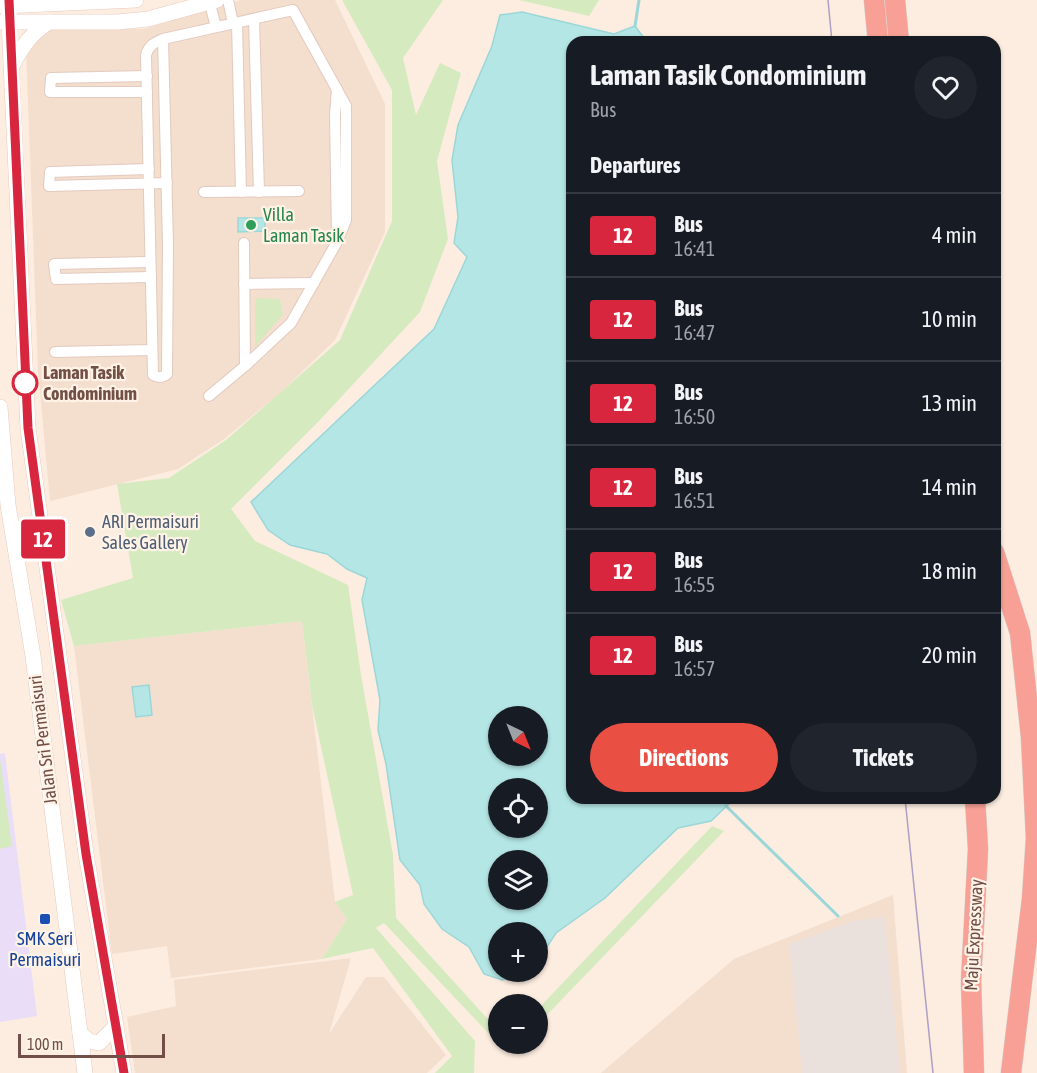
<!DOCTYPE html>
<html lang="en">
<head>
<meta charset="utf-8">
<style>
  :root { --surface:#171b24; --page:#20242c; --text:#f1f3f6; --muted:#9ea1a6; --line:#363941; --accent:#e94f42 }
  body { margin:0; font-family:"Asap Condensed",sans-serif; background:var(--page); color:var(--text); height:100vh; display:flex; flex-direction:column; font-size:22px; white-space:nowrap }
  * { box-sizing:border-box; margin:0 }
  p { font-size:20px; color:var(--muted) }
  .icon { flex:none; width:33px; height:33px; fill:none; stroke:currentColor; stroke-width:2; stroke-linecap:round; stroke-linejoin:round }
  .map { position:relative; flex:1; overflow:hidden }
  .drawer { position:absolute; left:566px; top:36px; width:435px; height:768px; display:flex; flex-direction:column; background:var(--surface); border-radius:18px; box-shadow:0 2px 4px #0004 }
  .drawer>* { flex:none }
  .badge { padding:0 12px; border-radius:4px; font-size:21px; line-height:39px }
  .needle { width:39px; rotate:137deg }
  .buttons { position:absolute; left:488px; top:706px; display:grid; gap:12px }
  .buttons a { display:grid; place-items:center; width:60px; height:60px; border-radius:50%; background:var(--surface); box-shadow:0 2px 4px #0004; font-size:30px }
  .scale { position:absolute; left:18px; bottom:15px; width:147px; box-sizing:border-box; padding-left:6px; border:3px solid #735047; border-top:0; font-size:16px; line-height:21px; white-space:nowrap; color:#735047; -webkit-text-stroke:4px #fff2e6; paint-order:stroke }
  .map>.badge { position:absolute; translate:-50% -50%; box-shadow:0 0 0 3px #fff }
  h2 { padding:0 24px; font-size:22px; line-height:54px }
  .round { display:grid; place-items:center; flex:none; width:63px; height:63px; border-radius:32px; background:var(--page) }
  .headline { display:flex; align-items:center; justify-content:space-between; height:102px; padding:0 24px }
  h1 { font-size:28px; font-weight:700; line-height:45px }
  .action { display:flex; gap:12px; margin-top:auto; padding:12px 24px }
  .action a { flex:1; height:69px; border-radius:36px; background:var(--accent); color:#fff; font-size:24px; font-weight:700; line-height:69px; text-align:center }
  .action a+a { background:var(--page); color:var(--text) }
  ul { padding:0; list-style:none }
  li { display:flex; align-items:center; gap:18px; height:84px; padding:0 24px; border-top:2px solid var(--line) }
  li div { flex:1 }
  li b { display:block; font-size:22px }
  li em { font-style:normal }
  li .badge { min-width:66px; font-weight:700; text-align:center }
  .map>svg:first-child { display:block }
  .residential { fill:#f4dece }
  .industrial { fill:#ebe1dc }
  .education { fill:#eaddf8 }
  .green { fill:#d6eabf }
  .water { fill:#b5e6e6; stroke:#9bd7d8; stroke-width:1.5; fill-rule:evenodd }
  .lines { fill:none; stroke-linecap:round; stroke-linejoin:round }
  .stream { stroke:#9bd7d8; stroke-width:3 }
  .street-casing { stroke:#e2cabf; stroke-width:12 }
  .secondary-casing { stroke:#e8cabc; stroke-width:16 }
  .highway-casing { stroke:#d8cecb; stroke-width:21 }
  .street { stroke:#fff; stroke-width:10 }
  .secondary { stroke:#fff; stroke-width:15 }
  .highway { stroke:#f8a095; stroke-width:20 }
  .tram { stroke:#ae9fc5; stroke-width:1.5 }
  .line-casing { stroke:#fff; stroke-width:14 }
  .line { stroke:#d7263d; stroke-width:9 }
  .leisure-dot { fill:#2e9e5b; stroke:#fff2e6; stroke-width:2 }
  .stop-dot { fill:#fff; stroke:#d7263d; stroke-width:3 }
  .service-dot { fill:#5c6f8a; stroke:#fff2e6; stroke-width:2 }
  .transit-dot { fill:#1a4fb4; stroke:#fff2e6; stroke-width:2 }
  .labels { text-anchor:middle; stroke-width:4.5; stroke-linejoin:round; paint-order:stroke }
  .leisure-label { font-size:18px; fill:#27864d; stroke:#fff2e6; text-anchor:start }
  .stop-label { font-size:18px; font-weight:bold; fill:#735047; stroke:#fff2e6; text-anchor:start }
  .service-label { font-size:18px; fill:#4e5e75; stroke:#fff2e6; text-anchor:start }
  .street-label { font-size:18px; fill:#735047; stroke:#fff2e6 }
  .transit-label { font-size:18px; fill:#164399; stroke:#fff2e6 }
</style>
</head>
<body>
<div class="map">
<svg width="1037" height="1073" viewBox="0 0 1037 1073">
  <rect width="100%" height="100%" fill="#fcede0"/>
  <g class="residential">
    <path d="M 241,0 L 335,0 L 385,104 L 385,232 L 335,340 L 280,393 L 224,439 L 178,469 L 50,501 L 38,370 L 26,47 L 47,28 L 144,29 Z"/>
    <path d="M 302,621 L 335,902 L 347,919 L 322,959 L 171,978 L 167,946 L 112,954 L 74,646 Z"/>
    <path d="M 893,895 L 907,1073 L 601,1073 L 734,959 Z"/>
    <path d="M 351,958 L 329,1034 L 366,977 L 384,977 L 446,1055 L 427,1073 L 135,1073 L 127,1017 L 176,1006 L 174,980 Z"/>
  </g>
  <path class="industrial" d="M 885,917 L 900,1073 L 802,1073 L 789,944 L 856,920 Z"/>
  <path class="education" d="M 5,753 L 37,1016 L 0,1022 L 0,754 Z"/>
  <g class="green">
    <path d="M 342,0 L 443,0 L 403,58 L 416,115 L 440,63 L 461,73 L 437,161 L 448,239 L 420,312 L 319,421 L 231,509 L 255,541 L 348,585 L 361,675 L 393,855 L 396,918 L 495,1027 L 498,1026 L 498,1036 L 493,1038 L 384,923 L 376,928 L 475,1041 L 474,1073 L 435,1073 L 452,1056 L 373,948 L 322,959 L 347,919 L 335,902 L 353,895 L 312,705 L 302,621 L 74,646 L 61,600 L 133,578 L 117,484 L 169,478 L 226,440 L 340,340 L 392,221 L 392,90 Z"/>
    <path d="M 519,0 L 599,0 L 589,16 Z"/>
    <path d="M 255,298 L 280,299 L 283,314 L 255,347 Z"/>
    <path d="M 0,759 L 12,846 L 0,849 Z"/>
    <path d="M 712,826 L 724,831 L 542,1020 L 537,1021 L 537,1010 Z"/>
  </g>
  <g class="water">
    <path d="M 522,12 L 614,34 L 635,26 L 647,42 L 572,42 L 572,798 L 735,798 L 711,821 L 678,828 L 605,898 L 556,933 L 537,962 L 537,933 L 498,933 L 498,972 L 530,972 L 502,980 L 484,974 L 469,947 L 442,929 L 424,904 L 420,885 L 400,860 L 386,764 L 378,730 L 380,700 L 362,600 L 367,578 L 347,569 L 327,554 L 290,545 L 268,530 L 251,502 L 434,329 L 467,257 L 454,243 L 458,217 L 452,160 L 458,125 L 492,46 L 500,15 ZM 498,717 L 537,717 L 537,756 L 498,756 ZM 498,789 L 537,789 L 537,828 L 498,828 ZM 498,861 L 537,861 L 537,900 L 498,900 Z"/>
    <path d="M 238,218 L 265,218 L 265,231 L 238,232 Z"/>
    <path d="M 149,685 L 152,715 L 136,717 L 132,687 Z"/>
  </g>
  <g class="lines">
    <g class="stream">
      <path d="M 635,26 L 639,0"/>
      <path d="M 726,806 L 838,916"/>
    </g>
    <g class="street-casing">
      <g id="street">
        <path d="M 209,0 L 216,27"/>
        <path d="M 228,0 L 233,23"/>
        <path d="M 254,19 L 259,192"/>
        <path d="M 237,23 L 241,192"/>
        <path d="M 163,39 L 168,245 L 167,374 C 162,378 158,378 153,375 L 146,55 C 149,45 154,43 163,39 L 293,10 L 346,106 L 346,220 L 337,242 L 291,323 L 245,366 L 209,396"/>
        <path d="M 147,76 L 51,78 L 50,92 L 147,92"/>
        <path d="M 149,169 L 50,172 L 49,186 L 167,183"/>
        <path d="M 204,192 L 299,191"/>
        <path d="M 337,238 L 335,115 L 337,89"/>
        <path d="M 244,243 L 245,366"/>
        <path d="M 150,262 L 54,264 L 56,279 L 151,277"/>
        <path d="M 244,284 L 314,283"/>
        <path d="M 55,352 L 152,350"/>
      </g>
    </g>
    <g class="secondary-casing">
      <g id="secondary">
        <path d="M 8,0 L 28,428 L 86,854 L 124,1073"/>
        <path d="M 1,6 L 136,0"/>
        <path d="M 0,22 L 118,22 L 148,19 L 217,0"/>
        <path d="M 12,66 C 22,47 30,34 49,22"/>
        <path d="M 0,407 L 8,505 L 33,656 L 85,1073"/>
        <path d="M 80,1033 L 89,1041 L 99,1043 L 115,1027"/>
      </g>
    </g>
    <g class="highway-casing">
      <g id="highway">
        <path d="M 874,0 L 878,42"/>
        <path d="M 895,0 L 899,42"/>
        <path d="M 994,552 L 1020,633 L 1031,737 L 1036,838 L 1032,899 L 1011,1073"/>
        <path d="M 974,1073 L 971,981 L 978,849 L 975,798"/>
      </g>
    </g>
    <use href="#street" class="street"/>
    <use href="#secondary" class="secondary"/>
    <use href="#highway" class="highway"/>
    <g class="tram">
      <path d="M 828,0 L 832,42"/>
      <path d="M 905,798 L 933,1073"/>
    </g>
  </g>
  <g class="lines">
    <g class="line-casing">
      <path id="line" d="M 9,0 L 28,428 L 86,854 L 124,1073"/>
    </g>
    <use href="#line" class="line"/>
  </g>
  <circle class="leisure-dot" cx="251" cy="225" r="6"/>
  <circle class="stop-dot" cx="25" cy="383" r="12"/>
  <circle class="service-dot" cx="90" cy="532" r="6"/>
  <rect class="transit-dot" x="39" y="913" width="12" height="12" rx="3"/>
  <g class="labels">
    <g class="leisure-label">
      <text x="263" y="221">Villa<tspan x="263" dy="21">Laman Tasik</tspan></text>
    </g>
    <g class="stop-label">
      <text x="43" y="379">Laman Tasik<tspan x="43" dy="21">Condominium</tspan></text>
    </g>
    <g class="service-label">
      <text x="102" y="528">ARI Permaisuri<tspan x="102" dy="21">Sales Gallery</tspan></text>
    </g>
    <g class="street-label">
      <text transform="translate(43 740) rotate(-97)" y="6">Jalan Sri Permaisuri</text>
      <text transform="translate(974 935) rotate(-87)" y="6">Maju Expressway</text>
    </g>
    <g class="transit-label">
      <text x="45" y="945">SMK Seri<tspan x="45" dy="21">Permaisuri</tspan></text>
    </g>
  </g>
</svg>
<div class="buttons">
<a><svg class="needle" viewBox="-14 -14 28 28"><path d="M0-13l5 13h-10z" fill="#e53935"/><path d="M0 13l5-13h-10z" fill="#9ea1a6"/></svg></a>
<a><svg class="icon" aria-label="locate" viewBox="0 0 24 24"><circle cx="12" cy="12" r="6"/><path d="M12 2v4M12 18v4M2 12h4M18 12h4"/></svg></a>
<a><svg class="icon" aria-label="layers" viewBox="0 0 24 24"><path d="M12 4l9 5-9 5-9-5zM3 14l9 5 9-5"/></svg></a>
<a>+</a>
<a>−</a>
</div>
<div class="scale">100 m</div>
<b class="badge" style="left:43px;top:539px;background:#d7263d;color:#fff">12</b>
<section class="drawer">
<div class="headline"><div><h1>Laman Tasik Condominium</h1><p>Bus</p></div><a class="round"><svg class="icon" aria-label="heart" viewBox="0 0 24 24"><path d="M12 20l-8-8c-3-5 5-10 8-4 3-6 11-1 8 4z"/></svg></a></div>
<h2>Departures</h2>
<ul>
<li><span class="badge" style="background:#d7263d;color:#fff">12</span><div><b>Bus</b><p>16:41</p></div><em>4 min</em></li>
<li><span class="badge" style="background:#d7263d;color:#fff">12</span><div><b>Bus</b><p>16:47</p></div><em>10 min</em></li>
<li><span class="badge" style="background:#d7263d;color:#fff">12</span><div><b>Bus</b><p>16:50</p></div><em>13 min</em></li>
<li><span class="badge" style="background:#d7263d;color:#fff">12</span><div><b>Bus</b><p>16:51</p></div><em>14 min</em></li>
<li><span class="badge" style="background:#d7263d;color:#fff">12</span><div><b>Bus</b><p>16:55</p></div><em>18 min</em></li>
<li><span class="badge" style="background:#d7263d;color:#fff">12</span><div><b>Bus</b><p>16:57</p></div><em>20 min</em></li>
</ul>
<div class="action"><a>Directions</a><a>Tickets</a></div>
</section>
</div>
</body>
</html>
